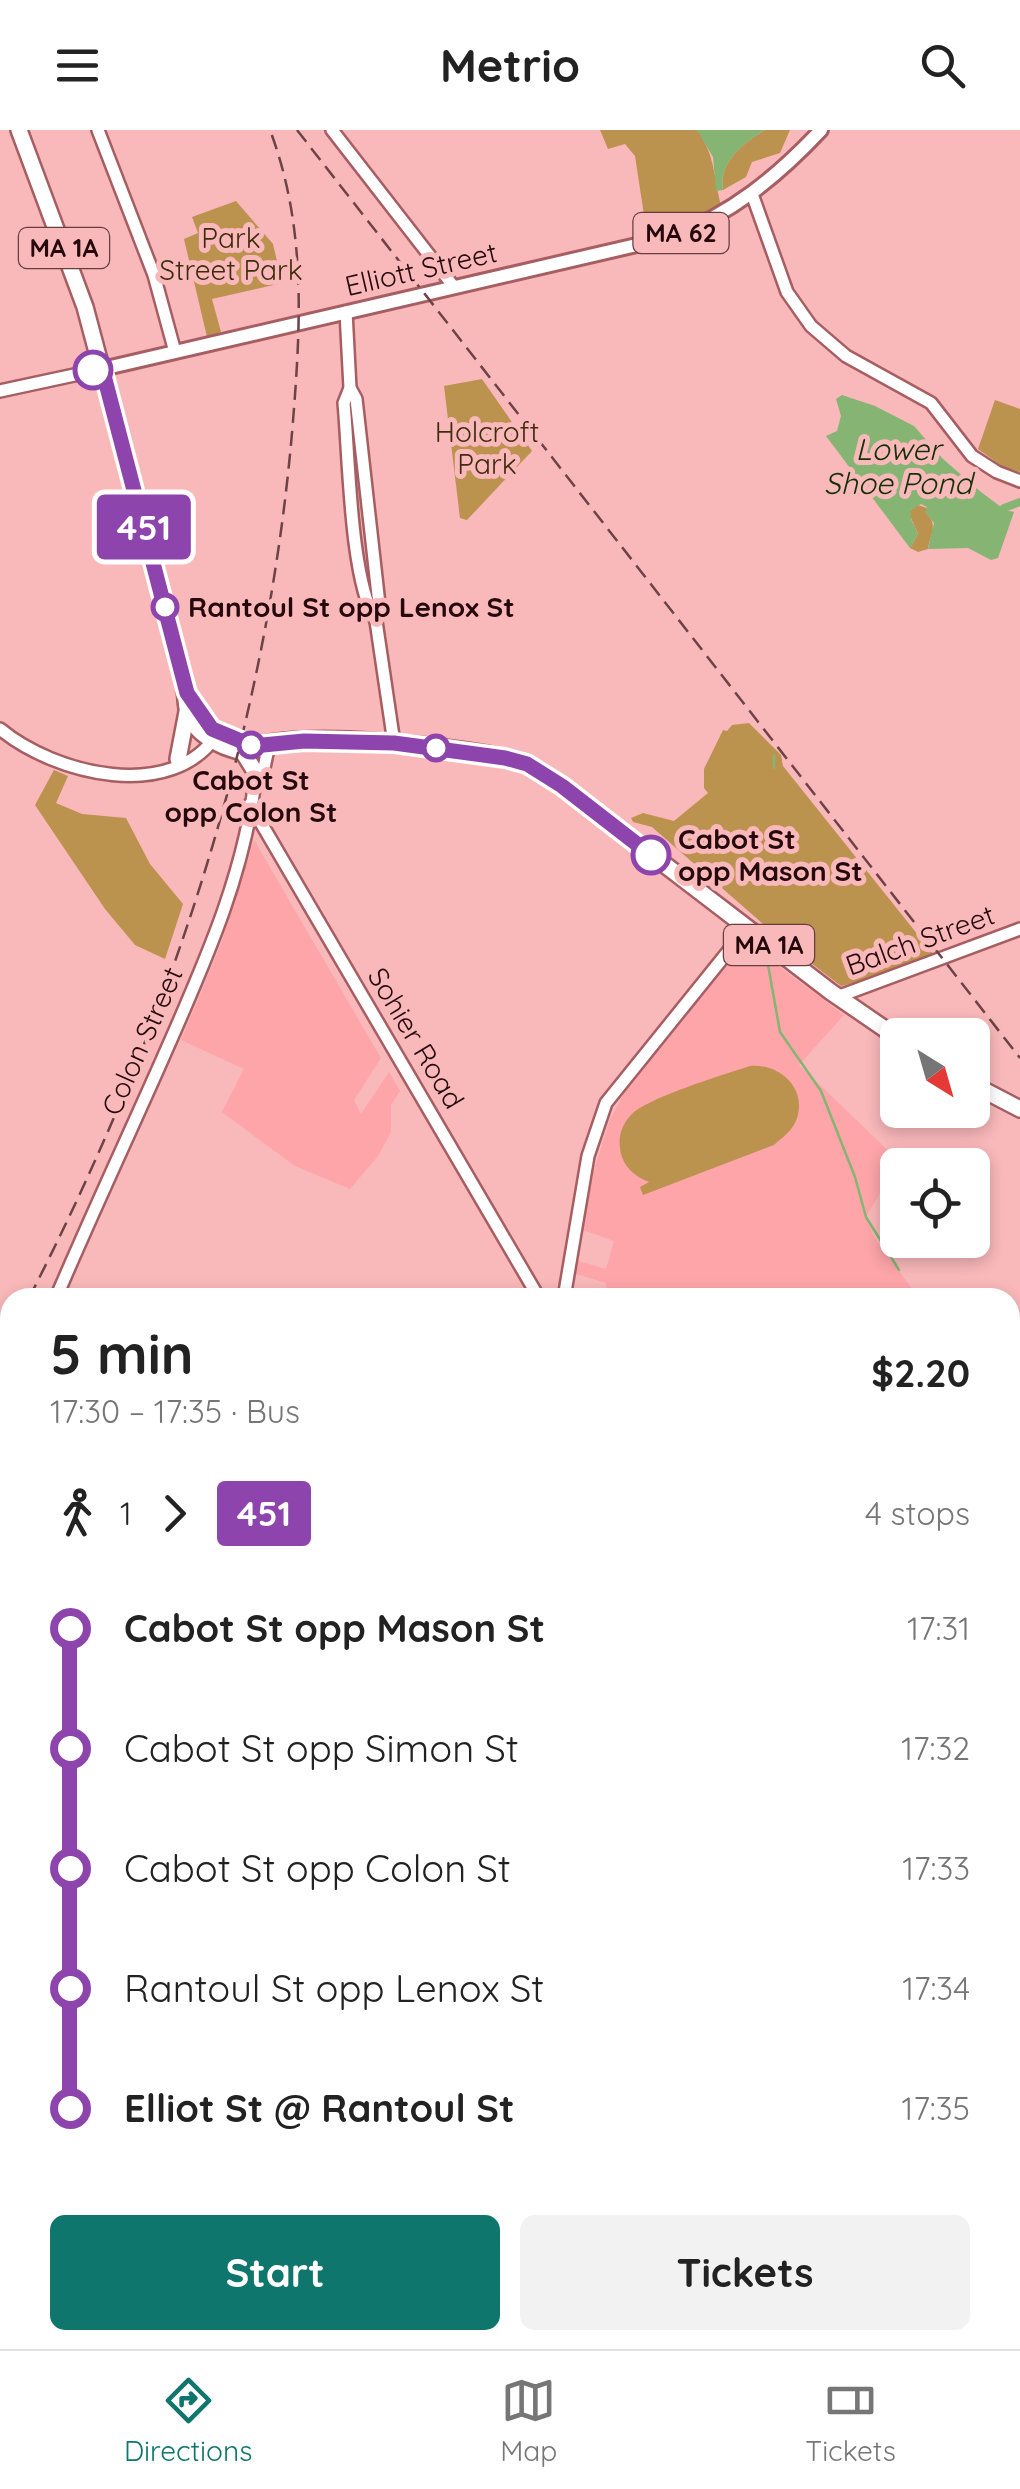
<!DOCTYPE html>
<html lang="en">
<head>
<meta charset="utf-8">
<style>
  :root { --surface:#fff; --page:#f2f2f2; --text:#222; --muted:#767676; --line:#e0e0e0; --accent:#0f766e }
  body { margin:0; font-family:Quicksand,sans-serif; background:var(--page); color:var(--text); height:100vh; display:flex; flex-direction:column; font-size:38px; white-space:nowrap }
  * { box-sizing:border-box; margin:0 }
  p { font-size:32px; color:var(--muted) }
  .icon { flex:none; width:55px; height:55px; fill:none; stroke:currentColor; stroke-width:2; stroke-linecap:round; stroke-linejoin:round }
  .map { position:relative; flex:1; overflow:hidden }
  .details { position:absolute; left:0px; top:1158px; width:1020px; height:1062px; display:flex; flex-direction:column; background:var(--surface); border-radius:30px 30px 0 0; box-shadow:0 5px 15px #0003 }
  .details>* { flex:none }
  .badge { padding:0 20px; border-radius:8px; font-size:35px; line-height:65px }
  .needle { width:65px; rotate:143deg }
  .fabs { position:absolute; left:880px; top:888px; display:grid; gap:20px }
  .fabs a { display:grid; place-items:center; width:110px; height:110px; border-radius:15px; background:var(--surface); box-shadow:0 5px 15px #0003; font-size:50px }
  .map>.badge { position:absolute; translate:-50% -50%; box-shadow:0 0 0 5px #fff }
  .legs { display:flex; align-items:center; gap:15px; height:110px; padding:0 50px; font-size:32px }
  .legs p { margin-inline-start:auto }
  .summary { display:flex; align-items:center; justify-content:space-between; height:170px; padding:0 50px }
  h1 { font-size:55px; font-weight:800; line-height:75px }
  .action { display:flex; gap:20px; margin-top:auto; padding:20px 50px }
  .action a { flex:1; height:115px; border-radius:15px; background:var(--accent); color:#fff; font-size:40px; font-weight:800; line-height:115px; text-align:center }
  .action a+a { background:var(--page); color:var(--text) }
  ul { padding:0 50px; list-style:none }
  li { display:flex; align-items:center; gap:35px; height:120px; font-size:38px }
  li i { display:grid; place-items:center; width:15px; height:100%; margin:0 12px; background:currentColor }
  li i::after { content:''; width:25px; height:25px; margin:-12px; border:8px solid; border-radius:50%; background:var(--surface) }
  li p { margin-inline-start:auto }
  li:first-child i { background:linear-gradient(#0000 50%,currentColor 0) }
  li:last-child i { background:linear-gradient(currentColor 50%,#0000 0) }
  header { display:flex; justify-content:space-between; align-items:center; height:130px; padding:0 50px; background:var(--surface); font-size:45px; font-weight:800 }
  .dock { display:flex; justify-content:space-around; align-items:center; height:140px; border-top:2px solid var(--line); background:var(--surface); font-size:28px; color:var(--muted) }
  .dock a { display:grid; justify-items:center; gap:5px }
  .dock .current { color:var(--accent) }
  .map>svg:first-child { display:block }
  .built { fill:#fda5a9 }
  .green { fill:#bc924f }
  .water { fill:#86b473 }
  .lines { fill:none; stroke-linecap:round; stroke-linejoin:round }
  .stream { stroke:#86b473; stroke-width:2.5 }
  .canal { stroke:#86b473; stroke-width:8 }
  .secondary-casing { stroke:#a65e62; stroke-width:16 }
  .primary-casing { stroke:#a65e62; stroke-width:18 }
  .highway-casing { stroke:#a65e62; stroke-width:20 }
  .secondary { stroke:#fff; stroke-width:11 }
  .primary { stroke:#fff; stroke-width:12 }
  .highway { stroke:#fff; stroke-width:15 }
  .rail { stroke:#6c4346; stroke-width:2.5; stroke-dasharray:15 8; stroke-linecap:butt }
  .line-1-casing { stroke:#fff; stroke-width:22 }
  .line-1 { stroke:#8e44ad; stroke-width:15 }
  .stop-1-dot { fill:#fff; stroke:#8e44ad; stroke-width:5 }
  .labels { text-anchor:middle; stroke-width:10; stroke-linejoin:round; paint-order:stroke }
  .shield { fill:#f9b8ba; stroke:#653e40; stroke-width:2.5 }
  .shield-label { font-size:25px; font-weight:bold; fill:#25090c }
  .park-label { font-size:28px; fill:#3f2c0d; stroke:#f9b8ba }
  .street-label { font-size:28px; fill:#25090c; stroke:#f9b8ba }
  .stop-label { font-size:28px; font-weight:bold; fill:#25090c; stroke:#f9b8ba; text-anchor:start }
  .water-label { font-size:30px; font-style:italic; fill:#133104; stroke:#f9b8ba }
</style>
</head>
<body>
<header><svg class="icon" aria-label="menu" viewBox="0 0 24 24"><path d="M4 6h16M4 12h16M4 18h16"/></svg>Metrio<svg class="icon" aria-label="search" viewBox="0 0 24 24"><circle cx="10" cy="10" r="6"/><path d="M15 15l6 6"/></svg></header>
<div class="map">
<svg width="1020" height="2219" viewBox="0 0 1020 2219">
  <rect width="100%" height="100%" fill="#f9b8ba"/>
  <g class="built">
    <path d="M 254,710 L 381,928 L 354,970 L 361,984 L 389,942 L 400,961 L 391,975 L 391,1002 L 378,1026 L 350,1059 L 295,1036 L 222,982 L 244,939 L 181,910 L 221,814 Z"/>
    <path d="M 746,812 L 844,885 L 799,935 L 899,1031 L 866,1087 L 874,1107 L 918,1167 L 607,1167 L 606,1153 L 576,1144 L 578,1131 L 606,1139 L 614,1111 L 583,1100 L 593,1044 L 609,992 L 623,965 Z"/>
    <path d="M 1010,1255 L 1020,1262 L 1020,1502 L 1010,1507 Z"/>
    <path d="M 0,2023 L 10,2025 L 10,2210 L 355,2210 L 328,2219 L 0,2219 Z"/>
  </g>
  <g class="green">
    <path d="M 600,0 L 697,0 C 717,27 713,51 723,82 L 671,107 L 646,98 L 635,26 L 625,14 L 608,19 Z"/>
    <path d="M 765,0 L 790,0 L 780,23 L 752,32 L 746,47 L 723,60 C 718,32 745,12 765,0 Z"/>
    <path d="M 236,71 L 273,114 L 282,153 L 212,169 L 221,202 L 207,207 L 184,109 L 198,103 L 192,87 Z"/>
    <path d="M 482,249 L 532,321 L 467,390 L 460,388 L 444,256 Z"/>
    <path d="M 995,270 L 1020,279 L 1020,342 L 1005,338 L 978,319 Z"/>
    <path d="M 918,375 L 927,378 L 926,383 C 939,396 930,404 928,419 L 918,422 L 910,418 L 918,404 L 911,388 L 911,380 Z"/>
    <path d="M 749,593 L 781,625 L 783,636 L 934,825 L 866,850 L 841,856 L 785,813 L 652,697 L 633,692 L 631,688 L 643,683 L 674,691 L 708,663 L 704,658 L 704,639 L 723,600 L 727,601 L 732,595 Z"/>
    <path d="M 54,640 L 68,646 L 56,673 L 82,684 L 126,688 L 150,734 L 183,774 L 165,829 L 135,815 L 105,779 L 35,675 Z"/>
    <path d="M 750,936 C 781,933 810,961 795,993 C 790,1003 779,1010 774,1015 L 643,1065 L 640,1057 L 649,1052 C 634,1046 622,1036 620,1018 C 618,1005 623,992 633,983 C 651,967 725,944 750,936 Z"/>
    <path d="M 1020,1327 L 1020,1401 L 1010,1394 L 1010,1341 Z"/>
  </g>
  <g class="water">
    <path d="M 697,0 L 765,0 C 745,12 718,32 723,60 L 716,61 L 713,27 Z"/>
    <path d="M 842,265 L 875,276 L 914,296 L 943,329 L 981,362 L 1005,380 L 1014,382 L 998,428 L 991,430 L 968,418 L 928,419 L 934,393 L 925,382 L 927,377 L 921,374 L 911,380 L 911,389 L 918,404 L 910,418 L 826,306 L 837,301 L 841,286 L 836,269 Z"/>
  </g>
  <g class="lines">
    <g class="stream">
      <path d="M 774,638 L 774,625"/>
      <path d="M 767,829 L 780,902 L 821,961 L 855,1047 L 866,1087 L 899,1140"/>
      <path d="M 915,1163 L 919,1168"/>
      <path d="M 1010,1252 L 1020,1258"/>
    </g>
    <path class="canal" d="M 1004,378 L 1020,372"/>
    <g class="secondary-casing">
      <g id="secondary">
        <path d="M 98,0 L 154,145 L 175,222"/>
        <path d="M 332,0 L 454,157"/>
        <path d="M 752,64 L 787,162 L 811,196 L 846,226 L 931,273 L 972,326 L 997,342 L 1020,351"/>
        <path d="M 346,182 L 350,258 L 356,269 L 379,474 L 376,491 L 394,613"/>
        <path d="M 350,258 L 344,273 C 349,326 350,450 376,491"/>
        <path d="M 0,261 L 102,239"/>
        <path d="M 0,599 C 54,644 173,674 218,603"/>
        <path d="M 261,652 L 269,614"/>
        <path d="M 250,674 L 539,1168"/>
        <path d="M 837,867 L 1020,799"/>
        <path d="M 56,1168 C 90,1088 127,1009 162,930 C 202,839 248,739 256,639"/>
        <path d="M 564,1168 L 588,1026 L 606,973 L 747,798"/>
        <path d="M 0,1285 L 10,1262"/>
        <path d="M 1010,1593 L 1020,1596"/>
        <path d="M 1010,1878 L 1020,1884"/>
        <path d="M 0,1917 L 10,1920"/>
        <path d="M 1010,2180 L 1020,2183"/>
      </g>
    </g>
    <g class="primary-casing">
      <path id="primary" d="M 102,239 L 671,107 C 731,84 777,47 821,0"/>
    </g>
    <g class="highway-casing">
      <g id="highway">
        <path d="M 19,0 L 85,177 L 183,545 C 186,556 185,567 187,578 C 192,604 220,617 243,622 C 281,596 474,617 521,632 C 536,637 549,647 562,656 L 831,862 L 898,908"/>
        <path d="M 243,622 L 256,643"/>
        <path d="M 178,629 L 187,582"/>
        <path d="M 972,954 L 1020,979"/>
      </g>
    </g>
    <use href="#secondary" class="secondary"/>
    <use href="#primary" class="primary"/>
    <use href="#highway" class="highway"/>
    <g class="rail">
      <path d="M 297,0 L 1020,928"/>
      <path d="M 29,1168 C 170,893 268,600 293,291 C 301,191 306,96 270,0"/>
      <path d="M 0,1220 L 10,1202"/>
    </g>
  </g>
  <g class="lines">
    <g class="line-1-casing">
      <path id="line-1" d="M 93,240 L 102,238 L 187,563 L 212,599 L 253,616 L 304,611 L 394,613 L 505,628 L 527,634 L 562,656 L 651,725"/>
    </g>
    <use href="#line-1" class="line-1"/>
  </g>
  <g class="stop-1-dot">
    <circle cx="93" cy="240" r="18"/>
    <circle cx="165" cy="477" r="12"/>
    <circle cx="251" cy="615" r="12"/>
    <circle cx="436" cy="618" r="12"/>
    <circle cx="651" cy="725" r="18"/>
  </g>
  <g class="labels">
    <g class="shield">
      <rect x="633.5" y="83" width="95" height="40" rx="8"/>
      <rect x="19" y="98" width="90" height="40" rx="8"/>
      <rect x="724" y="795" width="90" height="40" rx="8"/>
    </g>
    <g class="shield-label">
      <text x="681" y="112">MA 62</text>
      <text x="64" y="127">MA 1A</text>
      <text x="769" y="824">MA 1A</text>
    </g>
    <g class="park-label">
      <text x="231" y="118">Park<tspan x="231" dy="32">Street Park</tspan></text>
      <text x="487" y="312">Holcroft<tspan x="487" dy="32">Park</tspan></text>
    </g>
    <g class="street-label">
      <text transform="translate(421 139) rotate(-13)" y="10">Elliott Street</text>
      <text transform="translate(920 810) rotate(-20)" y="10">Balch Street</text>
      <text transform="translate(416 908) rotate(59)" y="10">Sohier Road</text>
      <text transform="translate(142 911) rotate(-66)" y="10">Colon Street</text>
    </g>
    <g class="stop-label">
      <text x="188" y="487">Rantoul St opp Lenox St</text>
      <text x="251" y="660" text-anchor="middle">Cabot St<tspan x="251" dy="32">opp Colon St</tspan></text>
      <text x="678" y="719">Cabot St<tspan x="678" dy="32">opp Mason St</tspan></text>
    </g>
    <g class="water-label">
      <text x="898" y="330">Lower<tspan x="898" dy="34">Shoe Pond</tspan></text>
    </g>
  </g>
</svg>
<div class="fabs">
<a><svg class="needle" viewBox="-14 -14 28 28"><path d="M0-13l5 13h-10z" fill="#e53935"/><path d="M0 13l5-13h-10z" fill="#767676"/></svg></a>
<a><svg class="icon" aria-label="locate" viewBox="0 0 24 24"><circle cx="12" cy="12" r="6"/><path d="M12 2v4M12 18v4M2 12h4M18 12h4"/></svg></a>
</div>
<b class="badge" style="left:144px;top:397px;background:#8e44ad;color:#fff">451</b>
<section class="details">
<div class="summary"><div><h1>5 min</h1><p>17:30 – 17:35 · Bus</p></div><b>$2.20</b></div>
<div class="legs"><svg class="icon" aria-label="walk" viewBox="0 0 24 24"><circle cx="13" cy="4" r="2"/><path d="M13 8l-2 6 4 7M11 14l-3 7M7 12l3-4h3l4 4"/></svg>1<svg class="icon" aria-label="forward" viewBox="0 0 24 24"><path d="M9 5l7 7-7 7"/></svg><b class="badge" style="background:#8e44ad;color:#fff">451</b><p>4 stops</p></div>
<ul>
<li><i style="color:#8e44ad"></i><b>Cabot St opp Mason St</b><p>17:31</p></li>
<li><i style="color:#8e44ad"></i><span>Cabot St opp Simon St</span><p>17:32</p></li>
<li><i style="color:#8e44ad"></i><span>Cabot St opp Colon St</span><p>17:33</p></li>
<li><i style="color:#8e44ad"></i><span>Rantoul St opp Lenox St</span><p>17:34</p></li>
<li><i style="color:#8e44ad"></i><b>Elliot St @ Rantoul St</b><p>17:35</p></li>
</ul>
<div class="action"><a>Start</a><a>Tickets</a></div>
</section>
</div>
<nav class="dock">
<a class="current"><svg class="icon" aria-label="directions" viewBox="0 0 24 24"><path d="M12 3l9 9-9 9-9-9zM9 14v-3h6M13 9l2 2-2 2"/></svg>Directions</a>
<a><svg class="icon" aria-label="map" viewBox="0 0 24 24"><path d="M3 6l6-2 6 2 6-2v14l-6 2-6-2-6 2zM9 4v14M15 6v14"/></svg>Map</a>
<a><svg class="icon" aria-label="tickets" viewBox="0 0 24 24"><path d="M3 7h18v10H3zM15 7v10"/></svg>Tickets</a>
</nav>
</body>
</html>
